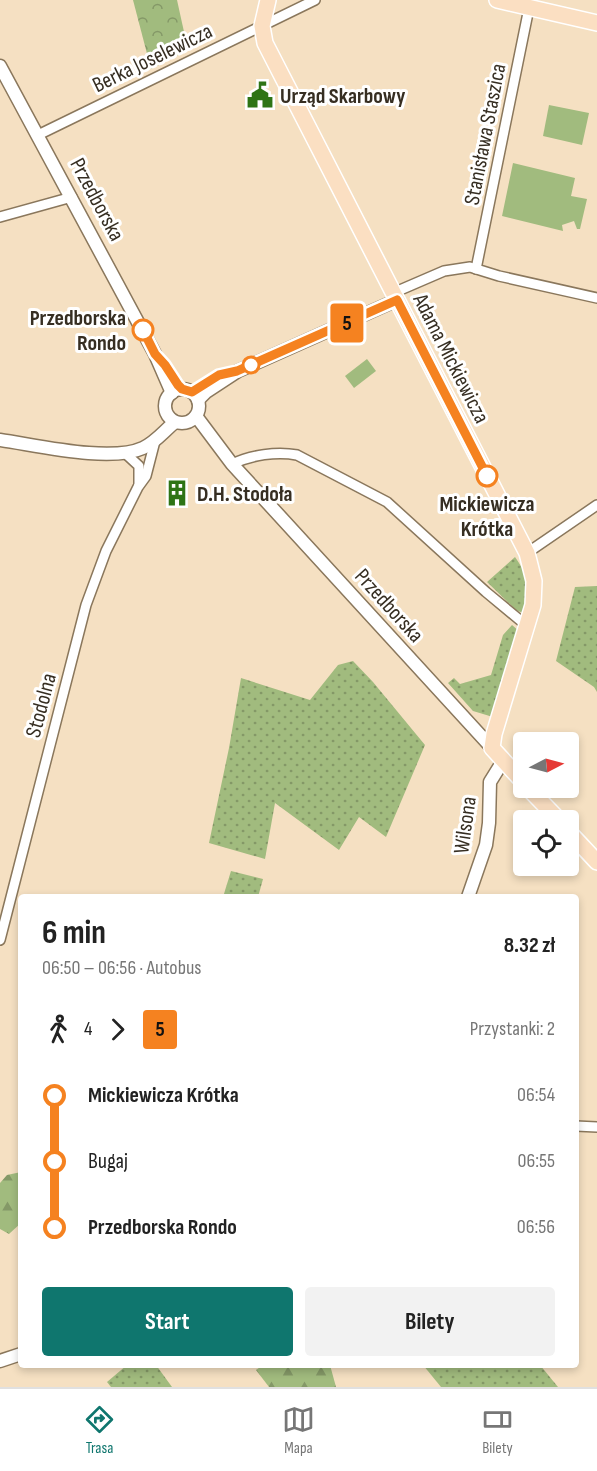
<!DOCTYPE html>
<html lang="pl">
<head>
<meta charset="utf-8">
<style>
  :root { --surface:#fff; --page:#f2f2f2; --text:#222; --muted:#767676; --line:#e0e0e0; --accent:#0f766e }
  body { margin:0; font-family:"Sofia Sans Condensed",sans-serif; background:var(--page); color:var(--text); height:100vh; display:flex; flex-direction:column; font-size:22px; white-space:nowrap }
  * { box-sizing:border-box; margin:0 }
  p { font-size:20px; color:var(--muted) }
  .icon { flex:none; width:33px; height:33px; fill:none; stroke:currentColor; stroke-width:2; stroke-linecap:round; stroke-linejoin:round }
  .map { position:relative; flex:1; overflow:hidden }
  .details { position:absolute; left:18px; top:894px; width:561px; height:474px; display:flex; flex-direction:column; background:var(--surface); border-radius:6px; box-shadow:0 3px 9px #0003 }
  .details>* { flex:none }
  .badge { padding:0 12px; border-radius:4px; font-size:21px; line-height:39px }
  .needle { width:39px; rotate:84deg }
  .tools { position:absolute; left:513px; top:732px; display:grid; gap:12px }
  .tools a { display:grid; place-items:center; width:66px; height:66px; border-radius:6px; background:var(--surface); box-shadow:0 3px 9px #0003; font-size:30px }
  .map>.badge { position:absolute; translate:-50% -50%; box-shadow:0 0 0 3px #fff }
  .legs { display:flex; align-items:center; gap:9px; height:66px; padding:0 24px; font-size:20px }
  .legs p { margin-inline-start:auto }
  .overview { display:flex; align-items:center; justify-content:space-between; height:102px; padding:0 24px }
  h1 { font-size:33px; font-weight:700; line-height:45px }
  .cta { display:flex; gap:12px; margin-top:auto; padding:12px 24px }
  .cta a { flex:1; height:69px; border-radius:6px; background:var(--accent); color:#fff; font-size:24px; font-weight:700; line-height:69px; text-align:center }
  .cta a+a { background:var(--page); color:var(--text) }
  ul { padding:0 24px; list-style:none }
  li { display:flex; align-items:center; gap:21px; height:66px; font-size:22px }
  li i { display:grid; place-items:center; width:9px; height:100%; margin:0 8px; background:currentColor }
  li i::after { content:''; width:15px; height:15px; margin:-8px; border:4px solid; border-radius:50%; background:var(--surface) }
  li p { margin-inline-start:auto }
  li:first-child i { background:linear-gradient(#0000 50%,currentColor 0) }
  li:last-child i { background:linear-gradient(currentColor 50%,#0000 0) }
  .tab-bar { display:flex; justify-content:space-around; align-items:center; height:84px; border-top:2px solid var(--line); background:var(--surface); font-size:16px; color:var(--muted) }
  .tab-bar a { display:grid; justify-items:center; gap:3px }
  .tab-bar .selected { color:var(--accent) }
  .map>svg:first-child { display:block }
  .grass { fill:url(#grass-dots) }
  .forest { fill:url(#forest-firs) }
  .park { fill:url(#park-crowns) }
  .garden { fill:#a1bb7e }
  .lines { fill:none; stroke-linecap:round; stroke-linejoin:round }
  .minor-casing { stroke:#8a775c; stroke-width:12 }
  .tertiary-casing { stroke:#8a775c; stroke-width:15 }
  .primary-casing { stroke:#fff; stroke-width:18 }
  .minor { stroke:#fff; stroke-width:9 }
  .tertiary { stroke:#fff; stroke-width:12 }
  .primary { stroke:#fbdfc2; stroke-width:15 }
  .line-1-casing { stroke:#fff; stroke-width:14 }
  .line-1 { stroke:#f58220; stroke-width:9 }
  .stop-1-dot { fill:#fff; stroke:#f58220; stroke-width:3 }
  .labels { text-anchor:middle; stroke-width:6; stroke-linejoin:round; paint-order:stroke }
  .street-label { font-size:22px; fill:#362e22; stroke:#fff }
  .poi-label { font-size:22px; font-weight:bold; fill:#362e22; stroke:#fff; text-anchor:start }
  .stop-label { font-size:22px; font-weight:bold; fill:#362e22; stroke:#fff; text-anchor:end }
</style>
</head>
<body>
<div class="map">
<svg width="597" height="1387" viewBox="0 0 597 1387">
  <defs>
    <pattern id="grass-dots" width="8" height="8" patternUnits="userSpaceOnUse" patternTransform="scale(1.5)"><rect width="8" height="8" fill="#a1bb7e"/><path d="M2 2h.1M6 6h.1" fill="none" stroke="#849867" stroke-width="1.8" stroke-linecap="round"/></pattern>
    <pattern id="forest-firs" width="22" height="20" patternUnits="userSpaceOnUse" patternTransform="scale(1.5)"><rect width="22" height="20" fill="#a1bb7e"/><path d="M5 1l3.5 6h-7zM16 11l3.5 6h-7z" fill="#849867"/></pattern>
    <pattern id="park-crowns" width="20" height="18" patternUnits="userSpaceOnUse" patternTransform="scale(1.5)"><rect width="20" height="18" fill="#a1bb7e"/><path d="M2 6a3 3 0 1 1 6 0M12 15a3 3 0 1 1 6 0" fill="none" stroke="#849867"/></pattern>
  </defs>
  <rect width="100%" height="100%" fill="#f5e0c2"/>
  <g class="grass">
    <path d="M 515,557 C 532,581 528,586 525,614 L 516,610 L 487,582 Z"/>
    <path d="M 597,586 L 597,692 L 594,687 L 556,661 L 575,587 Z"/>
    <path d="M 512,625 L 519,631 L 493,717 L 473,711 L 448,683 L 454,678 L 460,684 L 491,675 L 503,635 Z"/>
    <path d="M 353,661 L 373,682 L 425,745 L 386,837 L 359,817 L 339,850 L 275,803 L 265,859 L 209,843 L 229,748 L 241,678 L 310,700 L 338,665 Z"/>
    <path d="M 231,871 L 263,879 L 258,897 L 223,897 Z"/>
    <path d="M 127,1365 L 156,1365 L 172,1387 L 111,1387 L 107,1382 Z"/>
    <path d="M 423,1365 L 540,1365 L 558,1387 L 441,1387 Z"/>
  </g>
  <g class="forest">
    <path d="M 21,1172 L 21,1223 L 9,1234 L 0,1229 L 0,1183 L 7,1175 Z"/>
    <path d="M 263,1365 L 330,1365 L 336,1387 L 269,1387 L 256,1370 Z"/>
  </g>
  <path class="park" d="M 133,0 L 177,0 L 188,50 L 151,69 Z"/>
  <g class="garden">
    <path d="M 549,105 L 589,113 L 582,145 L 543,136 Z"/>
    <path d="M 513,163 L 575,178 L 571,196 L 587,199 L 580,229 L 577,229 L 574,221 L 562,225 L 563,231 L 502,216 Z"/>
    <path d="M 367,359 L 376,371 L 354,388 L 345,376 Z"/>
  </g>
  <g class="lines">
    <g class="minor-casing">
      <g id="minor">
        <path d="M 38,135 L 315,0"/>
        <path d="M 0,217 L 72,197"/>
        <path d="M 476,269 L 529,8"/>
        <path d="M 393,293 L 444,271 L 470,267 L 499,276 L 597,298"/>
        <path d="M 125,453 L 139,466 L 139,485"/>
        <path d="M 232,464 C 251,455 277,451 297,455 L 387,502 L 486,592 L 527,626"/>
        <path d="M 527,553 L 597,505"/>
        <path d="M 0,940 L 86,605 L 106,551 L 138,487 L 146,476 L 155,441"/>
        <path d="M 576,1126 L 597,1127"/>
      </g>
    </g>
    <g class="tertiary-casing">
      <g id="tertiary">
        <path d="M 0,66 L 155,354 L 172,393"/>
        <circle cx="182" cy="406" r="17"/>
        <path d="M 198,400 L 206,392 L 238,371 L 397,300"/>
        <path d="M 196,416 L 232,464 L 492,748"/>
        <path d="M 0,440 C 36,445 110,463 143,448 C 156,442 164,431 175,422"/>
        <path d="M 468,897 L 486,845 L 489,823 L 490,782 L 503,761"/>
        <path d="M 0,1361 L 21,1354"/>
      </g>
    </g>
    <g class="primary-casing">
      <g id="primary">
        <path d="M 268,0 L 262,26 L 265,43 L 527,553 L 534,581 L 533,605 L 494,734 L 492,748 L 524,783"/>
        <path d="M 497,0 L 597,23"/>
        <path d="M 528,788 L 559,820"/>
        <path d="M 568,831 L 597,862"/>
      </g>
    </g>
    <use href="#minor" class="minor"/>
    <use href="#tertiary" class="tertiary"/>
    <use href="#primary" class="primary"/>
  </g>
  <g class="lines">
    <g class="line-1-casing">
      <path id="line-1" d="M 143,330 L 155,354 L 165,365 L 178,385 L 182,389 L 192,392 L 219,375 L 237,371 L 397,300 L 487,476"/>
    </g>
    <use href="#line-1" class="line-1"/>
  </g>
  <defs>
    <g id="civic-bare" transform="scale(2.07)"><path d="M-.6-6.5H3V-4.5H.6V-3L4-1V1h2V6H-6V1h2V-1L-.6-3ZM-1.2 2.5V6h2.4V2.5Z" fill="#2e7415" stroke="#fff" stroke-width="2.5" paint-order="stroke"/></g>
    <g id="building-bare" transform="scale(2.07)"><path d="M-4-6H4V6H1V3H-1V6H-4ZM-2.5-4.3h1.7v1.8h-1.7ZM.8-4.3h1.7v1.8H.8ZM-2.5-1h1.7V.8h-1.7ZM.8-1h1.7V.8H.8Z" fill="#2e7415" stroke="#fff" stroke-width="2.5" paint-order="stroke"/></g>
  </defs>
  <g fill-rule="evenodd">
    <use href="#civic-bare" x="260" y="95"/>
    <use href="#building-bare" x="177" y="493"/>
  </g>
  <g class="stop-1-dot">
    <circle cx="143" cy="330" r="10"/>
    <circle cx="251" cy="365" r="8"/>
    <circle cx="487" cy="476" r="10"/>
  </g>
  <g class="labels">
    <g class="street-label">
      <text transform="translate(152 57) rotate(-26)" y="8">Berka Joselewicza</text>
      <text transform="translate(484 134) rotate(-79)" y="8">Stanisława Staszica</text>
      <text transform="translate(98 199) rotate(62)" y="8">Przedborska</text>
      <text transform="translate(452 358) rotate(63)" y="8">Adama Mickiewicza</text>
      <text transform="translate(390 605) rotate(48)" y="8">Przedborska</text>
      <text transform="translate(40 705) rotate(-75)" y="8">Stodolna</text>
      <text transform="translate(464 825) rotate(-82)" y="8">Wilsona</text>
    </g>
    <g class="poi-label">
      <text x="280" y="103">Urząd Skarbowy</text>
      <text x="197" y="501">D.H. Stodoła</text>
    </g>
    <g class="stop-label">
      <text x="126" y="325">Przedborska<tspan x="126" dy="25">Rondo</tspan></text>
      <text x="487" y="511" text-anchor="middle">Mickiewicza<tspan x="487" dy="25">Krótka</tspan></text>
    </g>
  </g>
</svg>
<div class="tools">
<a><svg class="needle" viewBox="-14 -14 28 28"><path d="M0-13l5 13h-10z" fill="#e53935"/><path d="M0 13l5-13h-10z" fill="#767676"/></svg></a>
<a><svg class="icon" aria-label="locate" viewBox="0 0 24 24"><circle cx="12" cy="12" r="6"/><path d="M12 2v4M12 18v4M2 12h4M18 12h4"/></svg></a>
</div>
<b class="badge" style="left:347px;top:323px;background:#f58220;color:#111">5</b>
<section class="details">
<div class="overview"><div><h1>6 min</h1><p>06:50 – 06:56 · Autobus</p></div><b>8.32 zł</b></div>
<div class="legs"><svg class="icon" aria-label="walk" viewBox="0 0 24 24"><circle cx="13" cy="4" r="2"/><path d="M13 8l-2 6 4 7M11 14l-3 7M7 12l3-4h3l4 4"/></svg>4<svg class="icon" aria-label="forward" viewBox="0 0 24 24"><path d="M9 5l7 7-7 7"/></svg><b class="badge" style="background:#f58220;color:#111">5</b><p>Przystanki: 2</p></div>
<ul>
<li><i style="color:#f58220"></i><b>Mickiewicza Krótka</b><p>06:54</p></li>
<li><i style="color:#f58220"></i><span>Bugaj</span><p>06:55</p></li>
<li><i style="color:#f58220"></i><b>Przedborska Rondo</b><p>06:56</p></li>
</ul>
<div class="cta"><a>Start</a><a>Bilety</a></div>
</section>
</div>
<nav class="tab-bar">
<a class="selected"><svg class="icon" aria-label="directions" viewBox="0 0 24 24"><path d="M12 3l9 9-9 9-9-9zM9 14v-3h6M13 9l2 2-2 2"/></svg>Trasa</a>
<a><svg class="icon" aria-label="map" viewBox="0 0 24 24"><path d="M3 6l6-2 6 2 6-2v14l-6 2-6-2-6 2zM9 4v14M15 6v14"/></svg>Mapa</a>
<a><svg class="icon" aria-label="tickets" viewBox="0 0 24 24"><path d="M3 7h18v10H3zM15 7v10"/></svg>Bilety</a>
</nav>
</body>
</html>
